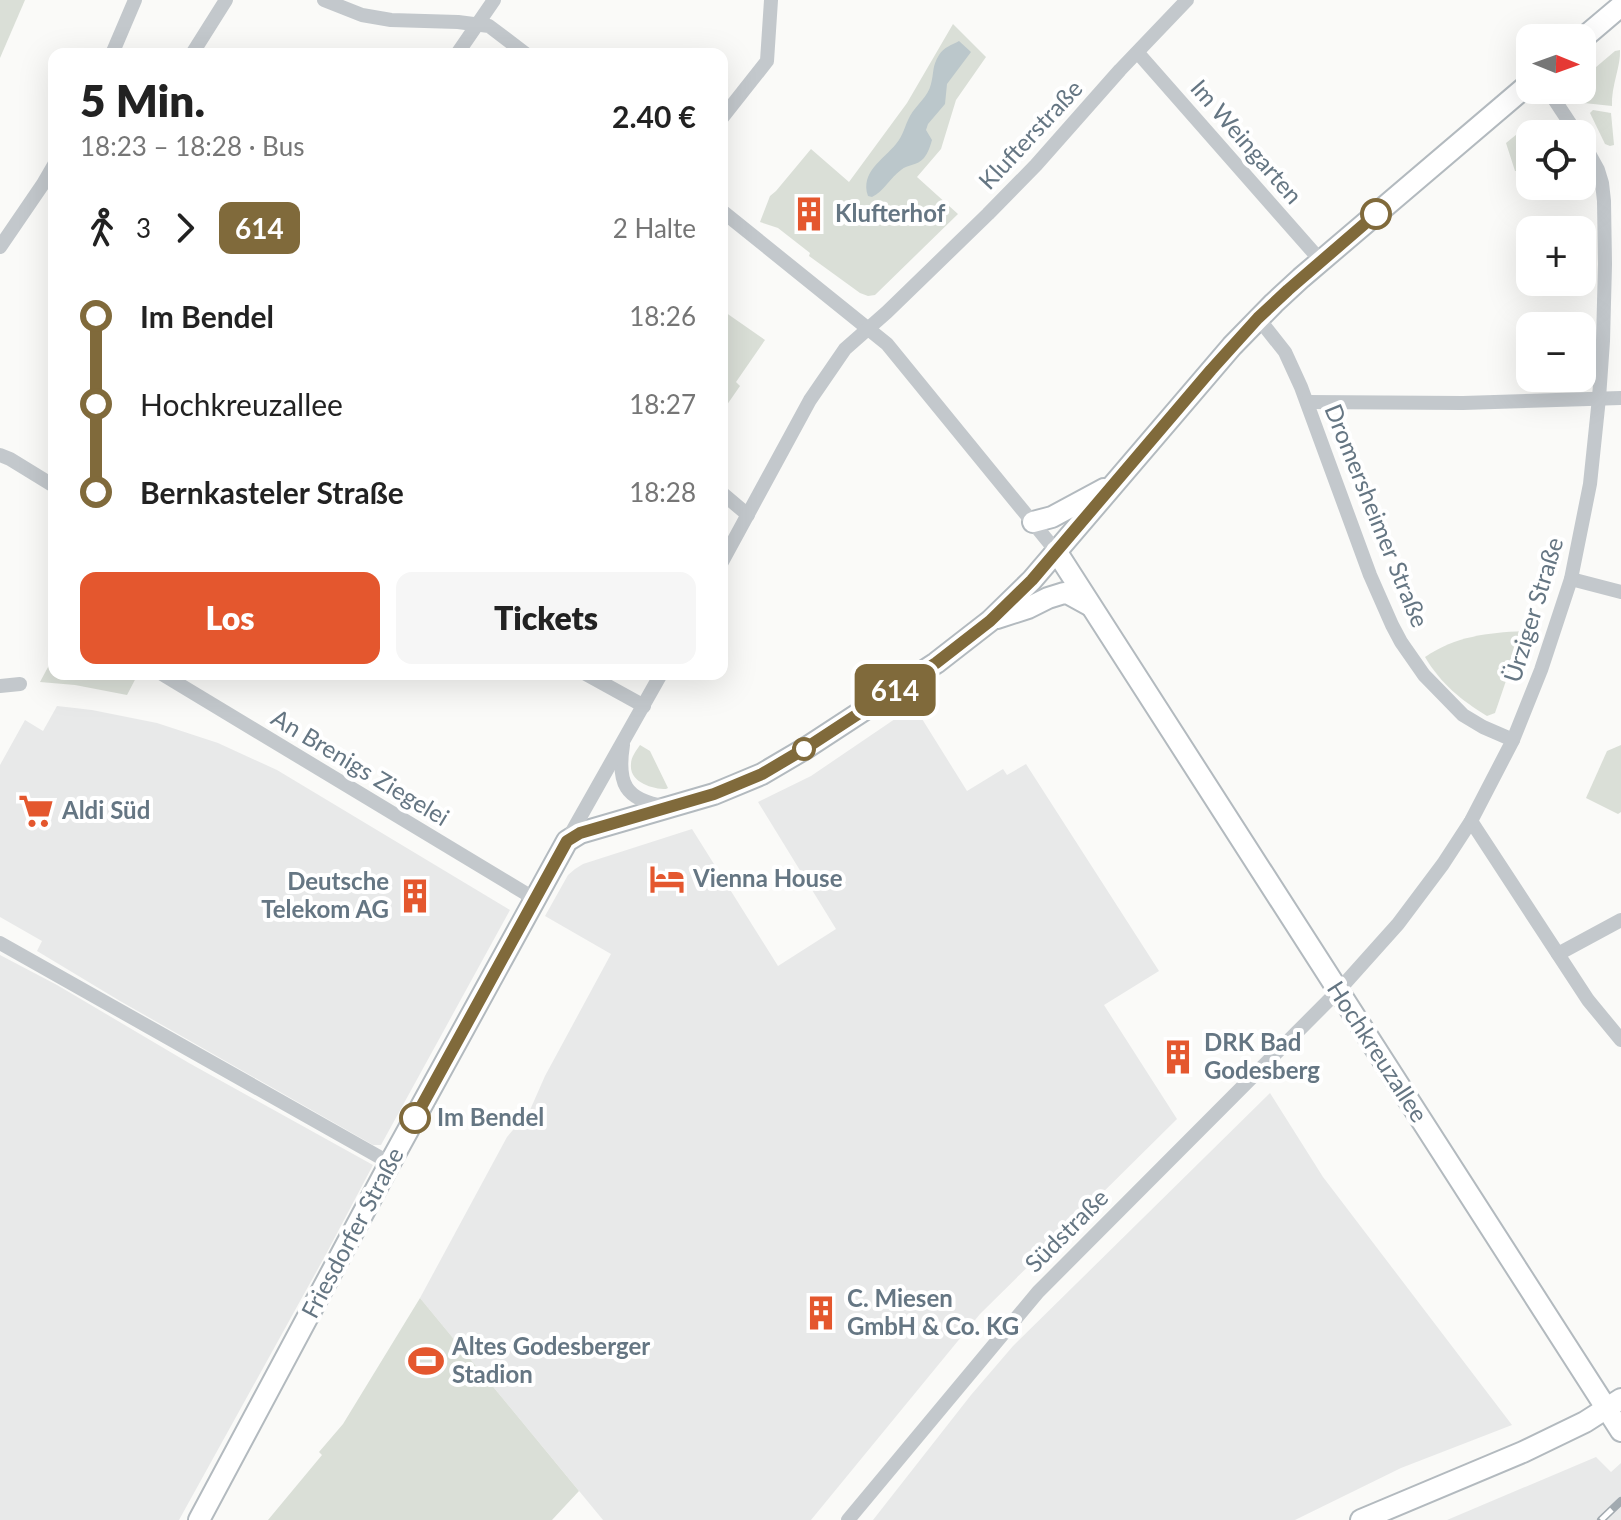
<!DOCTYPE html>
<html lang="de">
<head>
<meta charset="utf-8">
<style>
  :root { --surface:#fff; --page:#f6f6f6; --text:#222; --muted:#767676; --accent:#e4572e }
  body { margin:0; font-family:Lato,sans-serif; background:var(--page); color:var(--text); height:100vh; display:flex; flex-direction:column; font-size:30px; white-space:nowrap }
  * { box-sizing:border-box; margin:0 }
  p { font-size:26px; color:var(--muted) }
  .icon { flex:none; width:44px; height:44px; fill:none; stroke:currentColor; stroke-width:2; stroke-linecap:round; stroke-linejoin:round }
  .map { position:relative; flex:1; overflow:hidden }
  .details { position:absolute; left:48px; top:48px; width:680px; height:632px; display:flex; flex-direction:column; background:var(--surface); border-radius:16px; box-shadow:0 8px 32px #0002 }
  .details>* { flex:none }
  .badge { padding:0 16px; border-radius:12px; font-size:28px; line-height:52px }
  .needle { width:52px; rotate:91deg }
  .fabs { position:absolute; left:1516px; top:24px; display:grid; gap:16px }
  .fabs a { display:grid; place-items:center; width:80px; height:80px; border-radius:16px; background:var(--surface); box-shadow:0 8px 32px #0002; font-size:40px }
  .map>.badge { position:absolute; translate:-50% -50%; box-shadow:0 0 0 4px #fff }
  .legs { display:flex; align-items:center; gap:12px; height:88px; padding:0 32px; font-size:26px }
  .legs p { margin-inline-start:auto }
  .overview { display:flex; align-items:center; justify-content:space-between; height:136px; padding:0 32px }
  h1 { font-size:44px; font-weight:800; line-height:60px }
  .action { display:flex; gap:16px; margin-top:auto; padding:16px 32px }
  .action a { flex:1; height:92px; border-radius:16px; background:var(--accent); color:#fff; font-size:32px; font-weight:800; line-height:92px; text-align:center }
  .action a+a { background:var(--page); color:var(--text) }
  ul { padding:0 32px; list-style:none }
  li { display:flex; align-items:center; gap:28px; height:88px; font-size:30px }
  li i { display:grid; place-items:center; width:12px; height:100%; margin:0 10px; background:currentColor }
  li i::after { content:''; width:20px; height:20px; margin:-10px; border:6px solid; border-radius:50%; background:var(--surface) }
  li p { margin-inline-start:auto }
  li:first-child i { background:linear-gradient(#0000 50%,currentColor 0) }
  li:last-child i { background:linear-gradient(currentColor 50%,#0000 0) }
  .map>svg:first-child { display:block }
  .built { fill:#e8e9e9 }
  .green { fill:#dadfd7 }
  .water { fill:#bbc7cb }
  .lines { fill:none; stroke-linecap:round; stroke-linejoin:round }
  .secondary-casing { stroke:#b3babf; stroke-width:24 }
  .street { stroke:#c3c8cc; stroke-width:14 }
  .secondary { stroke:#fff; stroke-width:20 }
  .rail-casing { stroke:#a2aab0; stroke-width:8 }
  .rail { stroke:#fff; stroke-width:5; stroke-dasharray:15; stroke-linecap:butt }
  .line-1-casing { stroke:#fff; stroke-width:18 }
  .line-1 { stroke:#806a3b; stroke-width:12 }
  .stop-1-dot { fill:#fff; stroke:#806a3b; stroke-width:4 }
  .labels { text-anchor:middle; stroke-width:8; stroke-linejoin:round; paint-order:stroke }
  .street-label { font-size:24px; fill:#657683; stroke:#fff }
  .poi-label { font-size:24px; font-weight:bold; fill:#657683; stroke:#fff; text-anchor:start }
  .stop-label { font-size:24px; font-weight:bold; fill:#657683; stroke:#fff; text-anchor:start }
</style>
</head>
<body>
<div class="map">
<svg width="1621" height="1520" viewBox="0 0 1621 1520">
  <rect width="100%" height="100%" fill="#fafaf8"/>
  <g class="built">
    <path d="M 57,706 L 92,710 L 157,723 L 218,743 L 277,770 L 510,910 L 381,1145 L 373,1145 L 120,1001 L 37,951 L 42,941 L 0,917 L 0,765 L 25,720 L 43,731 Z"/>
    <path d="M 914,706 L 967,791 L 1003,769 L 1007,775 L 1026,764 L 1159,971 L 1104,1005 L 1177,1119 L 980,1314 L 811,1520 L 603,1520 L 420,1298 L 507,1137 L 530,1110 L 545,1076 L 611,954 L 545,916 L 568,875 L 575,869 L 583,864 L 692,829 L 778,966 L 836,929 L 758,802 L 811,776 Z"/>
    <path d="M 0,955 L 57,985 L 189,1063 L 373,1165 L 325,1256 L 179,1520 L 0,1520 Z"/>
    <path d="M 1270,1093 L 1323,1177 L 1512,1425 L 1401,1468 L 1295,1520 L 873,1520 L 971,1395 L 1013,1346 Z"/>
    <path d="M 1596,1457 L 1611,1472 L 1621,1463 L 1621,1520 L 1447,1520 Z"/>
  </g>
  <g class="green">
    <path d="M 0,0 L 25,0 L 0,58 Z"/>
    <path d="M 953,24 L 986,57 L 956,100 L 941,149 L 917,177 L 958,214 L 875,295 L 868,296 L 860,293 L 809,256 L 810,253 L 778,228 L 760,222 L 770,196 L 776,191 L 811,149 L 849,182 L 907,103 Z"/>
    <path d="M 1620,50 C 1621,66 1611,86 1612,106 L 1584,103 L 1578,90 L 1582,90 L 1582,79 L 1615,51 Z"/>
    <path d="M 1593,110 L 1611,113 L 1614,145 L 1610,146 L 1605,144 L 1590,113 Z"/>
    <path d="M 1533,121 L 1539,121 L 1550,134 L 1530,134 L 1530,171 L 1515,171 L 1506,143 Z"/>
    <path d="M 722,310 L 765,340 L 736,382 L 740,386 L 722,412 Z"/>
    <path d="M 1523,631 L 1495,713 L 1487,716 C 1461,700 1441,684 1425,657 C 1456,636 1487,633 1523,631 Z"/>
    <path d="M 54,656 L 54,674 L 138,674 L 127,695 L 75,685 L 40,682 Z"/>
    <path d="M 640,745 L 650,751 L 668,788 L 666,789 C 652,789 629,782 631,764 C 631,757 636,751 640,745 Z"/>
    <path d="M 1621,745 L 1621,812 L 1618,814 L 1586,798 L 1607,751 Z"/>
    <path d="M 420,1298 L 579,1491 L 552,1520 L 268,1520 L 322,1455 L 319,1452 L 343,1424 Z"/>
  </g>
  <path class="water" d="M 959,41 L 971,52 L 947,84 L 945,104 L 928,124 L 926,130 L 932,140 C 930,147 928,153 924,158 C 917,166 908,164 901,170 C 890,178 884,191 872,197 L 868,196 C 860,172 883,160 896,144 C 903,136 905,125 910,116 C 916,105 928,97 931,84 C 934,73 932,66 939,55 C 944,47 952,45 959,41 Z"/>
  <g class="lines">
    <g class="secondary-casing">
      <g id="secondary">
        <path d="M 1582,39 L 1621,6"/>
        <path d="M 1033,522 L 1052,517 L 1104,489"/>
        <path d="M 1056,551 L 1621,1431"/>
        <path d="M 997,618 L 1028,608 L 1048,598 L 1064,593 L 1069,594 L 1089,605"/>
        <path d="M 199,1520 L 390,1163 L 567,841 L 580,833 L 714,794 L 762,774 L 806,748 L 936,663 L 990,621 L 1032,580 L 1232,346 L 1274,303 L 1301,278 L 1530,83"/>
        <path d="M 1361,1520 L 1523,1452 L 1585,1422 L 1621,1399"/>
      </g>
    </g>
    <g class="street">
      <path d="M 324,0 L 362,15 L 391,20 L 458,22 L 489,26 L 526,54"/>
      <path d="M 1138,53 L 1321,261"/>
      <path d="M 112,54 L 135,0"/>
      <path d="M 192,54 L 226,0"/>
      <path d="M 457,54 L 494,0"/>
      <path d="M 1548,90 L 1577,134"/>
      <path d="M 722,118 L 767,61 L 771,0"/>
      <path d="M 722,211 L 887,344 L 1056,551"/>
      <path d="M 0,247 L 43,184 L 54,165"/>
      <path d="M 1258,318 L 1285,352 L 1301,387 L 1370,575 L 1392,625 L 1401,642 L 1424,675 L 1463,715 L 1483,727 L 1513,740"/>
      <path d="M 1307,402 L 1463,403 L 1621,398"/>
      <path d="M 0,455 L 10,459 L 54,486"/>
      <path d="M 722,493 L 748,515"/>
      <path d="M 722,562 L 810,400 L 845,349 L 887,312 L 988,214 L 1036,165 L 1120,70 L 1187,0"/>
      <path d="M 1571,579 L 1621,592"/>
      <path d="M 162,674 L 535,899"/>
      <path d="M 586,674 L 644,706"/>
      <path d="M 0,686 L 20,684"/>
      <path d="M 623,745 C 617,783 625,800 664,806"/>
      <path d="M 1471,821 L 1588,1000 L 1621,1040"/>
      <path d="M 569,837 L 661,674"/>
      <path d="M 0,943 L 390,1163"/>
      <path d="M 1558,954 L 1621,920"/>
      <path d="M 848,1520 L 1038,1292 L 1338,991 L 1398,924 L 1443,864 L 1471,821 L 1513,740 L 1541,670 L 1571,579 L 1590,484 L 1599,398 L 1603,341 L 1605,264 L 1604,201 L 1602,183 L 1598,170 L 1582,141"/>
    </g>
    <use href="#secondary" class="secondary"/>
    <g class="rail-casing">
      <path id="rail" d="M 1601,1520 L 1621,1501"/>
    </g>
    <use href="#rail" class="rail"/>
  </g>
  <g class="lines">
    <g class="line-1-casing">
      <path id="line-1" d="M 415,1118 L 567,841 L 580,833 L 714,794 L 762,774 L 806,748 L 936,663 L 990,621 L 1032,580 L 1211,370 L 1258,318 L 1288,290 L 1376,214"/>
    </g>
    <use href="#line-1" class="line-1"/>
  </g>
  <defs>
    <g id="building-bare" transform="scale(2.76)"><path d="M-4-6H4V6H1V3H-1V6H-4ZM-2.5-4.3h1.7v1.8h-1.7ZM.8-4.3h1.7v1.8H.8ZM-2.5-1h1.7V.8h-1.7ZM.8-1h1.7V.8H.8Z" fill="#e4572e" stroke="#fff" stroke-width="2.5" paint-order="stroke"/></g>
    <g id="supermarket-bare" transform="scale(2.76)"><path d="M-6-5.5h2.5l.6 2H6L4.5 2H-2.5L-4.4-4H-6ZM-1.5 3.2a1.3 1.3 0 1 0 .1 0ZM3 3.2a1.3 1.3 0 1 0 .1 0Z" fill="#e4572e" stroke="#fff" stroke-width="2.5" paint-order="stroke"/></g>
    <g id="hotel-bare" transform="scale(2.76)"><path d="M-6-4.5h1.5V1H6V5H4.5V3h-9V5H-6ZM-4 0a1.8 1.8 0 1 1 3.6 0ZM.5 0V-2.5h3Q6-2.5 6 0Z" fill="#e4572e" stroke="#fff" stroke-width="2.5" paint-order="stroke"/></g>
    <g id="stadium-bare" transform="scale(2.76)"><path d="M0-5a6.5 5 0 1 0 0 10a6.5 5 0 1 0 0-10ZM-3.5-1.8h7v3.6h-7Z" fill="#e4572e" stroke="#fff" stroke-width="2.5" paint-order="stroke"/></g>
  </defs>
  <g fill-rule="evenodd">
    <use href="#building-bare" x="809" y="214"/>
    <use href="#supermarket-bare" x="36" y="811"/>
    <use href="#hotel-bare" x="667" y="879"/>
    <use href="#building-bare" x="415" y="896"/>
    <use href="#building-bare" x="1178" y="1057"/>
    <use href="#building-bare" x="821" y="1313"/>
    <use href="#stadium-bare" x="426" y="1361"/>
  </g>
  <g class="stop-1-dot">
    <circle cx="1376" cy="214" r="14"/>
    <circle cx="804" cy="749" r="10"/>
    <circle cx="415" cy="1118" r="14"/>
  </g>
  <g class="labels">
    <g class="street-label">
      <text transform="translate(1031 135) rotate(-47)" y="8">Klufterstraße</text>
      <text transform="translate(1246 142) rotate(49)" y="8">Im Weingarten</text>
      <text transform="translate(1376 516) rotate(68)" y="8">Dromersheimer Straße</text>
      <text transform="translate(1534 610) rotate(-73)" y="8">Ürziger Straße</text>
      <text transform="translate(360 768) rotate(31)" y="8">An Brenigs Ziegelei</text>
      <text transform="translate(1377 1052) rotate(57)" y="8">Hochkreuzallee</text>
      <text transform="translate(1067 1231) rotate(-45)" y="8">Südstraße</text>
      <text transform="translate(353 1233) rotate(-62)" y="8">Friesdorfer Straße</text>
    </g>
    <g class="poi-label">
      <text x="835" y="222">Klufterhof</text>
      <text x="62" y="819">Aldi Süd</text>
      <text x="693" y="887">Vienna House</text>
      <text x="389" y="890" text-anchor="end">Deutsche<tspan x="389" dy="28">Telekom AG</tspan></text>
      <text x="1204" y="1051">DRK Bad<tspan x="1204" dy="28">Godesberg</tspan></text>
      <text x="847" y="1307">C. Miesen<tspan x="847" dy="28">GmbH &amp; Co. KG</tspan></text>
      <text x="452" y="1355">Altes Godesberger<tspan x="452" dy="28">Stadion</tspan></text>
    </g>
    <g class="stop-label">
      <text x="437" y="1126">Im Bendel</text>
    </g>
  </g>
</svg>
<div class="fabs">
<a><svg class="needle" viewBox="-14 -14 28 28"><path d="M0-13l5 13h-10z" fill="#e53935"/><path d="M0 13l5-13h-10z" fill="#767676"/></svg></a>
<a><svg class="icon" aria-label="locate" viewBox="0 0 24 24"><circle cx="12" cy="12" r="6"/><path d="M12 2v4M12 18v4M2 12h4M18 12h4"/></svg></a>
<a>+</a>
<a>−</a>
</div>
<b class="badge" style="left:895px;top:690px;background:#806a3b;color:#fff">614</b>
<section class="details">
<div class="overview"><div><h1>5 Min.</h1><p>18:23 – 18:28 · Bus</p></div><b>2.40 €</b></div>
<div class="legs"><svg class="icon" aria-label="walk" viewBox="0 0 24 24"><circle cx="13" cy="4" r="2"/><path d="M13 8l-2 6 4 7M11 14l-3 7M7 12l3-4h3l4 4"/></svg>3<svg class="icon" aria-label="forward" viewBox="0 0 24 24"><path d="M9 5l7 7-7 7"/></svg><b class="badge" style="background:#806a3b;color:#fff">614</b><p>2 Halte</p></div>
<ul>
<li><i style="color:#806a3b"></i><b>Im Bendel</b><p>18:26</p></li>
<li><i style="color:#806a3b"></i><span>Hochkreuzallee</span><p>18:27</p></li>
<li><i style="color:#806a3b"></i><b>Bernkasteler Straße</b><p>18:28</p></li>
</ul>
<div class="action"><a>Los</a><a>Tickets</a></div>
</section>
</div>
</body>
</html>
